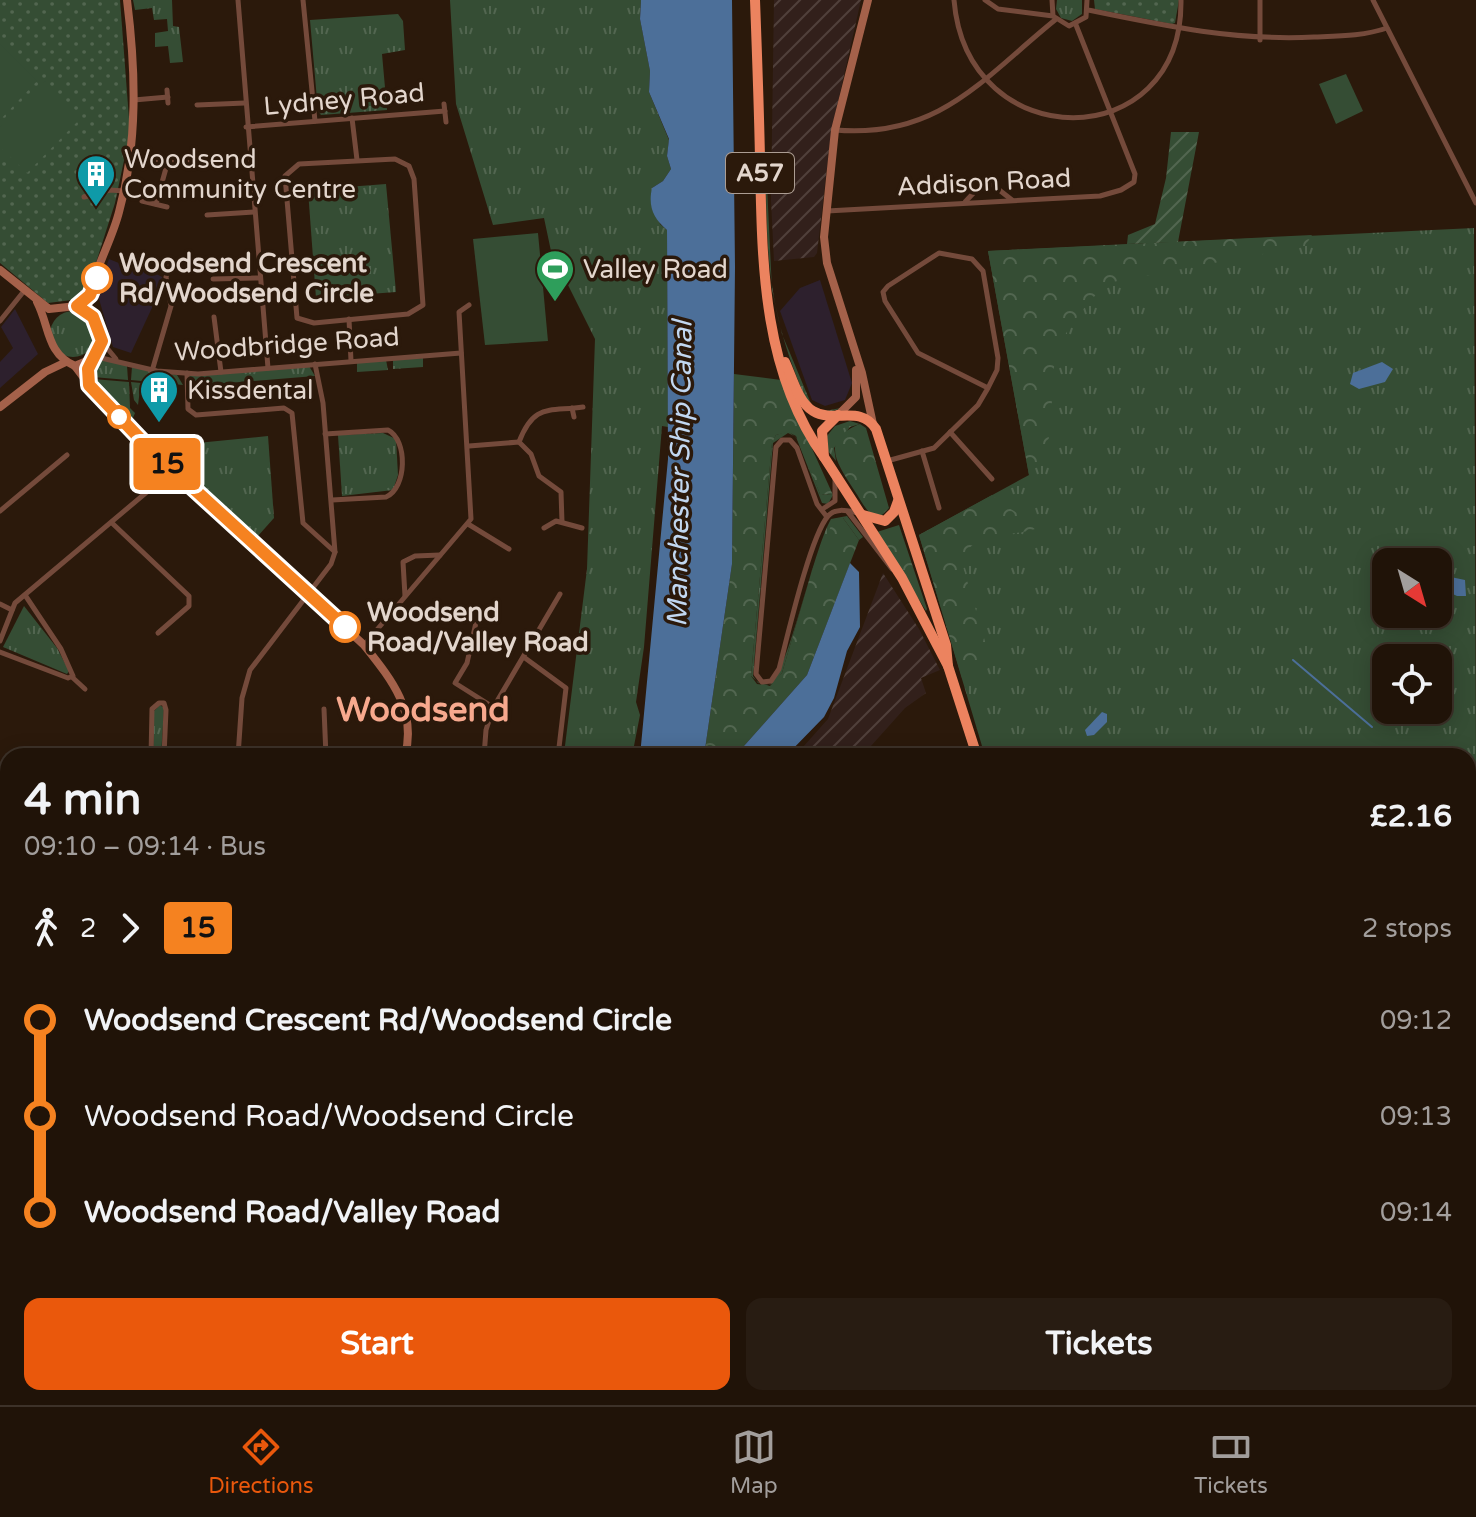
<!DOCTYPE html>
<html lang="en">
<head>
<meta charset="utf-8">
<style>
  :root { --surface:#201308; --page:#281c12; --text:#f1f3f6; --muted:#a29e9c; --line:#3d3229; --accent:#ea580c }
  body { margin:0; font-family:"Varela Round",sans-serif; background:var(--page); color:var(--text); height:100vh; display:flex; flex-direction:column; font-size:30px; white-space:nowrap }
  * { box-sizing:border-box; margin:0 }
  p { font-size:26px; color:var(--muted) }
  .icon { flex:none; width:44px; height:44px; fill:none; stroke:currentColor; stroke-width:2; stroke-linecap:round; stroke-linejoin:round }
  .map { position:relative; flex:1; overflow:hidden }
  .sheet { position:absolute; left:0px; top:748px; width:1476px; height:658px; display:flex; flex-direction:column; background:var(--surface); border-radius:24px 24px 0 0; box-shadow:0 4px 20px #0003,0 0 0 2px var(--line) }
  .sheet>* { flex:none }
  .badge { padding:0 16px; border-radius:6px; font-size:28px; line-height:52px }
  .needle { width:52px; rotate:143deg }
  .fabs { position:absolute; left:1372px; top:548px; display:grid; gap:16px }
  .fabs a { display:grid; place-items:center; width:80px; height:80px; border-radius:16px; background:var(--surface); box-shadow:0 4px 20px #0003,0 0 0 2px var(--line); font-size:40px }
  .map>.badge { position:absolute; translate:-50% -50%; box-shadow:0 0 0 4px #fff }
  .legs { display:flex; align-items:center; gap:12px; height:88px; padding:0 24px; font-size:26px }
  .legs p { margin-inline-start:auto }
  .summary { display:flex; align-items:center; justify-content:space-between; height:136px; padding:0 24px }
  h1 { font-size:44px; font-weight:800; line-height:60px }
  .primary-button { display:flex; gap:16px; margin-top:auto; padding:16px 24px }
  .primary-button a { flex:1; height:92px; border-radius:16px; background:var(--accent); color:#fff; font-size:32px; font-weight:800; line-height:92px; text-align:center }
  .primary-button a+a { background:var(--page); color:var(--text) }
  ul { padding:0 24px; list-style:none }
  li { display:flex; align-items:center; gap:28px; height:96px; font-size:30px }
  li i { display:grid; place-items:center; width:12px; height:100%; margin:0 10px; background:currentColor }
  li i::after { content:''; width:20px; height:20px; margin:-10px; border:6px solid; border-radius:50%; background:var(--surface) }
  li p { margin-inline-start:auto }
  li:first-child i { background:linear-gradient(#0000 50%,currentColor 0) }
  li:last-child i { background:linear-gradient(currentColor 50%,#0000 0) }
  .dock { display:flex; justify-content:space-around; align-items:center; height:112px; border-top:2px solid var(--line); background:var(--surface); font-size:22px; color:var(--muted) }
  .dock a { display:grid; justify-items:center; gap:4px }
  .dock .active { color:var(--accent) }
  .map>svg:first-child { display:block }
  .commercial { fill:#2d202d }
  .industrial { fill:url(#industrial-furrows) }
  .grass { fill:url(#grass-tufts); fill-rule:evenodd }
  .forest { fill:url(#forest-crowns) }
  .park { fill:url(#park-dots) }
  .garden { fill:url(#garden-furrows) }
  .pitch { fill:#354d34 }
  .water { fill:#4c6f99 }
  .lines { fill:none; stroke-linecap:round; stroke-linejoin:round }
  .stream { stroke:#4c6f99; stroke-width:2 }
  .street { stroke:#744a3b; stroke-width:5 }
  .secondary { stroke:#a4614a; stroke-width:8 }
  .highway { stroke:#ec835f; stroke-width:10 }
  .line-1-casing { stroke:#fff; stroke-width:18 }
  .line-1 { stroke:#f58220; stroke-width:12 }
  .stop-1-dot { fill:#fff; stroke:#f58220; stroke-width:4 }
  .labels { text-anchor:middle; stroke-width:7; stroke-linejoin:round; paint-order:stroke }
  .shield { fill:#2b190b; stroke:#ac9d93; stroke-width:2 }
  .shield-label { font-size:24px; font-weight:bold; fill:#e3d6cd }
  .street-label { font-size:26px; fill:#e3d6cd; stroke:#2b190b }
  .poi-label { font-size:26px; fill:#e3d6cd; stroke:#2b190b; text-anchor:start }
  .stop-label { font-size:26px; font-weight:bold; fill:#e3d6cd; stroke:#2b190b; text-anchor:start }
  .water-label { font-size:28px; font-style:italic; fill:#c1d7f1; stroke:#2b190b }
  .district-label { font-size:34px; font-weight:bold; fill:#f7a98e; stroke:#2b190b }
</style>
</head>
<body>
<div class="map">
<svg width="1476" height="1405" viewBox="0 0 1476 1405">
  <defs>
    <pattern id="industrial-furrows" width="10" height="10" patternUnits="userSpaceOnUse" patternTransform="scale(2)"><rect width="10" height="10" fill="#32201b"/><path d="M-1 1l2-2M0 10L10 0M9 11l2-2" fill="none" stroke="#50403b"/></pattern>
    <pattern id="grass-tufts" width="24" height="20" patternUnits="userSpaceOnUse" patternTransform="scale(2)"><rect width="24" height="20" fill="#354d34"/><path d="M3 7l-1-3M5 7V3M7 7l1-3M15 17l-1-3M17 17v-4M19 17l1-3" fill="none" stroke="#526650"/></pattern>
    <pattern id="forest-crowns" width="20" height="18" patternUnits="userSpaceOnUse" patternTransform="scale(2)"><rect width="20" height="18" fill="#354d34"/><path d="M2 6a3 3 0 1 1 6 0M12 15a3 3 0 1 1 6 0" fill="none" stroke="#526650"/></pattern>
    <pattern id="park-dots" width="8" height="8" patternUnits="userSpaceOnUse" patternTransform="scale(2)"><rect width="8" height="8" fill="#354d34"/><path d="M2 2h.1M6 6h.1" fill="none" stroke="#526650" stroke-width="1.8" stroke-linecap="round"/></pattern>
    <pattern id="garden-furrows" width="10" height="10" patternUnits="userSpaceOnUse" patternTransform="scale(2)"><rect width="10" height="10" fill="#354d34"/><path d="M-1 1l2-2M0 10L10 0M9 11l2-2" fill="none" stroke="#526650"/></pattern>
  </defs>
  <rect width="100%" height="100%" fill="#2b190b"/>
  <g class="commercial">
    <path d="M 109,259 L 136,270 L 139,264 L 162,277 L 163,284 L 131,353 L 113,347 L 99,299 L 97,291 Z"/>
    <path d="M 820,280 L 852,383 L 845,400 L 825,406 L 812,400 L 780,311 L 800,288 Z"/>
    <path d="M 15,309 L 38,354 L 0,388 L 0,362 L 13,348 L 1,327 Z"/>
    <path d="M 839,1398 L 940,1398 L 940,1405 L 845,1405 Z"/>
  </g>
  <g class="industrial">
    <path d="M 774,0 L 861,0 L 831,133 L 817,253 L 814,257 L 774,261 L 771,200 Z"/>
    <path d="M 883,573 L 919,629 L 940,670 L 921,678 L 926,693 L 905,708 L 862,756 L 795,756 L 828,719 Z"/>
    <rect x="940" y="1398" width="137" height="7"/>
  </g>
  <g class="grass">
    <path d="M 133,0 L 172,0 L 173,26 L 179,27 L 183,62 L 170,63 L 168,46 L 155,47 L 155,33 L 168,31 L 167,19 L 154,20 L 152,8 L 135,10 Z"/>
    <path d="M 450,0 L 641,0 L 640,19 L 650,71 L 649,92 L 669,140 L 667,156 L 671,169 L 663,181 L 652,188 L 660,224 L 667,230 L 668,427 L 662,426 L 644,647 L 636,702 L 640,715 L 632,756 L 564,754 L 587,569 L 595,339 L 551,251 L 544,218 L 493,225 L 456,104 Z"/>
    <path d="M 1057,0 L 1082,0 L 1082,14 L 1072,21 L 1061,18 L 1056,9 Z"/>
    <path d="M 398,14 L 403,21 L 405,50 L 382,54 L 387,110 L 321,115 L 318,111 L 310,20 Z"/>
    <path d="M 766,165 L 772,290 L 782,334 L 812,406 L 825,411 L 846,407 L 826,413 L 810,408 C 769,318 766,262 766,165 Z"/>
    <path d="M 386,184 L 396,292 L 316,298 L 308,190 Z"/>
    <path d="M 1474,228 L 1476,770 L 1468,814 L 1468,756 L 985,756 L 919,535 L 1029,475 L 988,251 ZM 1386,562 L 1438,562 L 1438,614 L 1386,614 ZM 1386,658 L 1438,658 L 1438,710 L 1386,710 Z"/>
    <circle cx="73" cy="334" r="23"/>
    <path d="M 423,358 L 423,367 L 393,369 L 393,360 Z"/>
    <path d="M 104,359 L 127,366 L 128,380 L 93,377 L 94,367 Z"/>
    <path d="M 386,360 L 388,370 L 357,372 L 357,363 Z"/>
    <path d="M 309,366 L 315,376 L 190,386 L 189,375 Z"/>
    <path d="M 132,367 L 177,375 L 183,385 L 131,380 Z"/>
    <path d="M 93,379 L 129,382 L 130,408 L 135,413 L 132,420 Z"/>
    <path d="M 131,382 L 161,385 L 160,391 L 140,389 L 138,405 L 134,400 Z"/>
    <path d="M 850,421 L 860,424 L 850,427 L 834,448 L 836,461 L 828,451 L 827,436 L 835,426 Z"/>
    <path d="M 788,431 L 799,440 L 820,494 L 833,495 L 828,504 L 822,503 L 796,437 L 788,433 L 773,443 L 753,676 L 758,683 L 769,685 C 789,671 812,553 831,519 L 847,516 L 863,537 L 859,540 L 843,518 L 812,570 L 782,673 L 774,683 L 764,687 L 751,676 L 772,442 L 776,435 Z"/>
    <path d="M 383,433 L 396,439 L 398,475 L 393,490 L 342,496 L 338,435 Z"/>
    <path d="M 268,436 L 274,518 L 257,537 L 164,455 L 187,444 Z"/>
    <path d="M 24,606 L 57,648 L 69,671 L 67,674 L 3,647 Z"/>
    <path d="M 160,705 L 164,708 L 161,756 L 153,756 L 154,711 Z"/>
    <path d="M 1468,984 L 1476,985 L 1476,1202 L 1468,1211 Z"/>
    <path d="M 8,1167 L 8,1201 L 0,1209 L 0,1172 Z"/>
    <path d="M 574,1398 L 699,1398 L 697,1405 L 573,1405 Z"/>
    <path d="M 704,1398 L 839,1398 L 845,1405 L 728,1405 Z"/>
    <path d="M 1108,1398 L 1370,1398 L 1369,1405 L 1108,1405 Z"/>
  </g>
  <g class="forest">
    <path d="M 1312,235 L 1305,246 L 1107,283 C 1090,301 1067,325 1059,349 C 1041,398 1068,428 1029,475 L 988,251 Z"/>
    <path d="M 734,374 L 781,380 L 833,495 L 820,494 L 796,436 L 788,432 L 776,435 L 772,443 L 751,676 L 757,684 L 770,686 L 782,673 L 812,570 L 834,519 L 843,518 L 859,540 L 807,675 L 735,756 L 704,756 L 732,564 Z"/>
    <path d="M 860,424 L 866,428 L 889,508 L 879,518 C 867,515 861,500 854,490 C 837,463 819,440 860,424 Z"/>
    <path d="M 992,495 C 1006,509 1023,513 1035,529 C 1008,538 977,528 961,560 L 992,665 L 982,673 L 962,678 L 919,535 Z"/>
    <path d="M 899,525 L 927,609 L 926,611 L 877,532 Z"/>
    <path d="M 32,1398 L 332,1398 L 330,1405 L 31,1405 Z"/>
  </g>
  <g class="park">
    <path d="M 0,0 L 120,0 L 130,132 L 115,203 L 86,294 L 80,299 L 48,303 L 0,263 Z"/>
    <path d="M 1094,0 L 1179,0 L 1175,23 L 1172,24 L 1095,9 Z"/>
    <path d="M 0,1027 L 8,1034 L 8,1167 L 0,1173 Z"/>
    <path d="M 332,1398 L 498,1398 L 495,1405 L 330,1405 Z"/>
  </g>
  <path class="garden" d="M 1171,132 L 1199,132 L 1178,242 L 1127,244 L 1128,235 L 1155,224 L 1166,178 Z"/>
  <g class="pitch">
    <path d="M 0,44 L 37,81 L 0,120 Z"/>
    <path d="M 1346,74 L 1363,111 L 1336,124 L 1319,84 Z"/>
    <path d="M 45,81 L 82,117 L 27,173 L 0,147 L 0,127 Z"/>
    <path d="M 538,233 L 548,341 L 485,345 L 473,239 Z"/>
  </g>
  <g class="water">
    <path d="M 641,0 L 732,0 L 735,267 L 732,564 L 704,756 L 640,756 L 668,459 L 667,230 C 653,218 648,206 652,188 L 663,181 L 671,169 L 667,156 L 669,139 L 649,92 L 650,71 L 640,19 Z"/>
    <path d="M 1382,362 L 1393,369 L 1385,382 L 1359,389 L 1350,384 L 1353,373 Z"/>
    <path d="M 850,563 L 859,572 L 860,627 L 847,651 L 834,698 L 824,717 L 786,756 L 735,756 L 807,675 Z"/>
    <path d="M 1446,576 L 1465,580 L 1466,596 L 1457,596 L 1440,588 L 1439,581 Z"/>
    <path d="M 1102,712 L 1107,714 L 1107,722 L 1094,735 L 1087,736 L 1085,730 Z"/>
    <path d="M 498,1398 L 574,1398 L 573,1405 L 495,1405 Z"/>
  </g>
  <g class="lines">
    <path class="stream" d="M 1293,660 L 1372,727"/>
    <g class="street">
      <path d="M 238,0 L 268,368"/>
      <path d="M 303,0 L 315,121"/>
      <path d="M 954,0 C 967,157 1183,157 1181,0"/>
      <path d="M 985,0 L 998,9 L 1053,16"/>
      <path d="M 1052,0 L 1053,16 L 1069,26 L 1086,17 L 1087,0"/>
      <path d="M 1373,0 L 1476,203"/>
      <path d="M 1088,10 C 1165,26 1236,41 1314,37 C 1338,36 1364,36 1387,28"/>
      <path d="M 1260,40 L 1260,0"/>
      <path d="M 167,90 L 168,103"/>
      <path d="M 134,100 L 168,97"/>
      <path d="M 444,104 L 446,122"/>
      <path d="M 197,105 L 245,103"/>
      <path d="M 352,118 L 357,160"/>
      <path d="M 246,127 L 445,111"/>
      <path d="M 835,130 C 939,139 983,78 1055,20"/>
      <path d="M 132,158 L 188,162"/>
      <path d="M 395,159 L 409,166 L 414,179 L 423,305 L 408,314 L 314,323 L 297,318 L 285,176 L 299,164 Z"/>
      <path d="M 84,197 L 110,190 L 124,191"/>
      <path d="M 142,201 L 167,207"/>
      <path d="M 965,202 L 982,184 L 989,182 L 1012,200"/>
      <path d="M 156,204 L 168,161"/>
      <path d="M 827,211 L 1100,196 L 1121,190 L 1134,182 L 1135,174 L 1076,25"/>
      <path d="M 207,215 L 254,212"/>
      <path d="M 213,279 L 259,278"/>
      <path d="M 214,317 L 221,372"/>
      <path d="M 349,319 L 351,361"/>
      <path d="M 0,321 L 24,291"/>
      <path d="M 102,342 L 116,359"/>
      <path d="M 97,357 L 157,371 L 198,374 L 461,353"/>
      <path d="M 152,371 L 171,306 L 166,277 L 171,262"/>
      <path d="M 187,373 L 188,409 L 196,415 L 284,408 L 292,413 L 303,523 L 335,552"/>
      <path d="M 572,408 L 574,417"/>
      <path d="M 950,432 L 992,479"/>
      <path d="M 325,434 L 388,430 C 408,440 407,488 386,497 L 332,500"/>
      <path d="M 519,442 C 534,403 549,412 583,407"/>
      <path d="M 469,446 L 519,442 L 531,454 L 539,476 L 561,492 L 562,522"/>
      <path d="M 922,451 L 939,508"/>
      <path d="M 887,461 L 934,448 L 978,405 L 988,388 L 997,370 L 998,358 L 983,271 L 972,259 L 939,253 L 888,286 L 883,292 L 885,301 L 918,353 L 988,388"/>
      <path d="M 824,508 L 835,501 L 835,479"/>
      <path d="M 0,511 L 67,455"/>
      <path d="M 848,512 L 892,569"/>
      <path d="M 827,517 L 817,504 L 797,448 L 790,440 L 782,440 L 776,447 L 756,674 L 762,682 L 771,681 L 779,669 C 787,638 810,537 828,516 C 836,507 848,511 858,513"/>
      <path d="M 112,523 L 189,596 L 189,606 L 158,633"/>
      <path d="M 468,524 L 509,549"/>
      <path d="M 544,528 L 556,521 L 582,528"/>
      <path d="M 405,596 L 403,562 L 415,556 L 440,555"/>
      <path d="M 0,604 L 12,610"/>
      <path d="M 477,618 L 467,663 L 455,683 L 493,707"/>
      <path d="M 0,641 L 15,603 L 173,470"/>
      <path d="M 364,645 L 471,519 L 459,312 L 469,305"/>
      <path d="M 0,652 L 68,678 L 73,676 L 61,649 L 25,595"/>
      <path d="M 525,658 L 566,688 L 558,756"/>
      <path d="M 72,677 L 85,689"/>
      <path d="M 324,709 L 326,756"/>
      <path d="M 151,756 L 152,709 L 159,703 L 164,703 L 166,710 L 164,756"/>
      <path d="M 238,756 L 242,698 L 250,670 L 331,564 L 335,552 L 323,403 L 315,364"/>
      <path d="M 484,756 L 486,730 L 493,708 L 560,594"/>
      <path d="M 0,791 L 1,767"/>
      <path d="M 0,938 L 8,937"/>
      <path d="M 0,986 L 8,993"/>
      <path d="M 0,1267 L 8,1265"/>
    </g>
    <g class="secondary">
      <path d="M 868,0 L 835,130 L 824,237 L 827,263 L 862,373 L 873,424"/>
      <path d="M 0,270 L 49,309 L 77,306 L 88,311 L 102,341 L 96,357 L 75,366 C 46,353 50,327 37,302"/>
      <path d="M 88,311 C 89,278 111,244 119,212 C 138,142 136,72 127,0"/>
      <path d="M 75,366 L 96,394 L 147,446 L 364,645 C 391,679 417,710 405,756"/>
      <path d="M 0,407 L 45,372 L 66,362"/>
      <path d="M 838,415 L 856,397 L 856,370"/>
      <path d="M 0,1220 L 8,1213"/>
      <path d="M 0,1355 L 8,1339"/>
    </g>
    <g class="highway">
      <path d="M 755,0 C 757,53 759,106 760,159 C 762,261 762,371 824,457"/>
      <path d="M 785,362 C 792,377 798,402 813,411 C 834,424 860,404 876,429 L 946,645 L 948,666"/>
      <path d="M 838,415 L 822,431 L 824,457 L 902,578 L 948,666 L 977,756"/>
      <path d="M 863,515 L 885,521 L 894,512 L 898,501"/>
      <path d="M 1083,1398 L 1083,1405"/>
      <path d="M 1099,1398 L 1100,1405"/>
    </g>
  </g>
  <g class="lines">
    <g class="line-1-casing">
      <path id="line-1" d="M 97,278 L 90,295 L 77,306 L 93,317 L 102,341 L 88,369 L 89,385 L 147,446 L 345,627"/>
    </g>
    <use href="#line-1" class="line-1"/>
  </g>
  <defs>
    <g id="building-pin" transform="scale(2)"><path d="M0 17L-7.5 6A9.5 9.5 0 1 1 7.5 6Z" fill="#0f9aa8" stroke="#2b190b"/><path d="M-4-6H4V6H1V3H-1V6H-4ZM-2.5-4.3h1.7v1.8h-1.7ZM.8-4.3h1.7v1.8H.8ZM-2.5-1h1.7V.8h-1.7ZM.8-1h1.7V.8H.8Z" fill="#fff"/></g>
    <g id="stadium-pin" transform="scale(2)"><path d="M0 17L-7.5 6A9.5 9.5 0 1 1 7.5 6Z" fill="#2e9e5b" stroke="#2b190b"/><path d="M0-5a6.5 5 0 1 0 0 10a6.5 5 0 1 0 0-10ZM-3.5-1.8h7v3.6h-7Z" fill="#fff"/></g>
  </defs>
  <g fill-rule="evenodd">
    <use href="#building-pin" x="96" y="174"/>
    <use href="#stadium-pin" x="555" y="269"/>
    <use href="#building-pin" x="159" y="390"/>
  </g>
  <g class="stop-1-dot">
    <circle cx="97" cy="278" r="14"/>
    <circle cx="119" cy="417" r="10"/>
    <circle cx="345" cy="627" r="14"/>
  </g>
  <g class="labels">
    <rect class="shield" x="726" y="153" width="68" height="40" rx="6"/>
    <g class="shield-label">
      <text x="760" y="181">A57</text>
    </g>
    <g class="street-label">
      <text transform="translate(344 99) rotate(-5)" y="9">Lydney Road</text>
      <text transform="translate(984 182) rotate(-3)" y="9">Addison Road</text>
      <text transform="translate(287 344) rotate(-4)" y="9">Woodbridge Road</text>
    </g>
    <g class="poi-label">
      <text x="124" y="168">Woodsend<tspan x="124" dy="30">Community Centre</tspan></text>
      <text x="583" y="278">Valley Road</text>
      <text x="187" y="399">Kissdental</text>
    </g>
    <g class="stop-label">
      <text x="119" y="272">Woodsend Crescent<tspan x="119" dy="30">Rd/Woodsend Circle</tspan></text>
      <text x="367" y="621">Woodsend<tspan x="367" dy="30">Road/Valley Road</tspan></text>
    </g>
    <g class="water-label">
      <text transform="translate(679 474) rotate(-89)" y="10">Manchester Ship Canal</text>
    </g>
    <g class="district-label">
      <text x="423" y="721">Woodsend</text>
    </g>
  </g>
</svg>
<div class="fabs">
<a><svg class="needle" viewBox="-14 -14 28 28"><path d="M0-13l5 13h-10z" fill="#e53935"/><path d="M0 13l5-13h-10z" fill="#a29e9c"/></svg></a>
<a><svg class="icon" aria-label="locate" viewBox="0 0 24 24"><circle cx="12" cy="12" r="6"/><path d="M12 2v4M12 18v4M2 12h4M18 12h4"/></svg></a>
</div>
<b class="badge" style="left:167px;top:464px;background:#f58220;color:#111">15</b>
<section class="sheet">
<div class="summary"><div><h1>4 min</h1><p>09:10 – 09:14 · Bus</p></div><b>£2.16</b></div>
<div class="legs"><svg class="icon" aria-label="walk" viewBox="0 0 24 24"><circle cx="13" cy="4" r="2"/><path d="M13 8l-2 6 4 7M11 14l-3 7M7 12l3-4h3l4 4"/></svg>2<svg class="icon" aria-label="forward" viewBox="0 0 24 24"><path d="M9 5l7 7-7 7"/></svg><b class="badge" style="background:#f58220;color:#111">15</b><p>2 stops</p></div>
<ul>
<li><i style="color:#f58220"></i><b>Woodsend Crescent Rd/Woodsend Circle</b><p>09:12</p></li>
<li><i style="color:#f58220"></i><span>Woodsend Road/Woodsend Circle</span><p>09:13</p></li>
<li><i style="color:#f58220"></i><b>Woodsend Road/Valley Road</b><p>09:14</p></li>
</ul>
<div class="primary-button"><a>Start</a><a>Tickets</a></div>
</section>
</div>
<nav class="dock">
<a class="active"><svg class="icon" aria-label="directions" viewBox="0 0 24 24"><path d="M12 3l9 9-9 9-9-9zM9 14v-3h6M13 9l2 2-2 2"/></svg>Directions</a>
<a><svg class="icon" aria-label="map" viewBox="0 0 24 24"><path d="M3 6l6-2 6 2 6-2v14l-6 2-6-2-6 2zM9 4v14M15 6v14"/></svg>Map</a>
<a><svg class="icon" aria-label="tickets" viewBox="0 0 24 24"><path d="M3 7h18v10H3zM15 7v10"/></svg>Tickets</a>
</nav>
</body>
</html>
